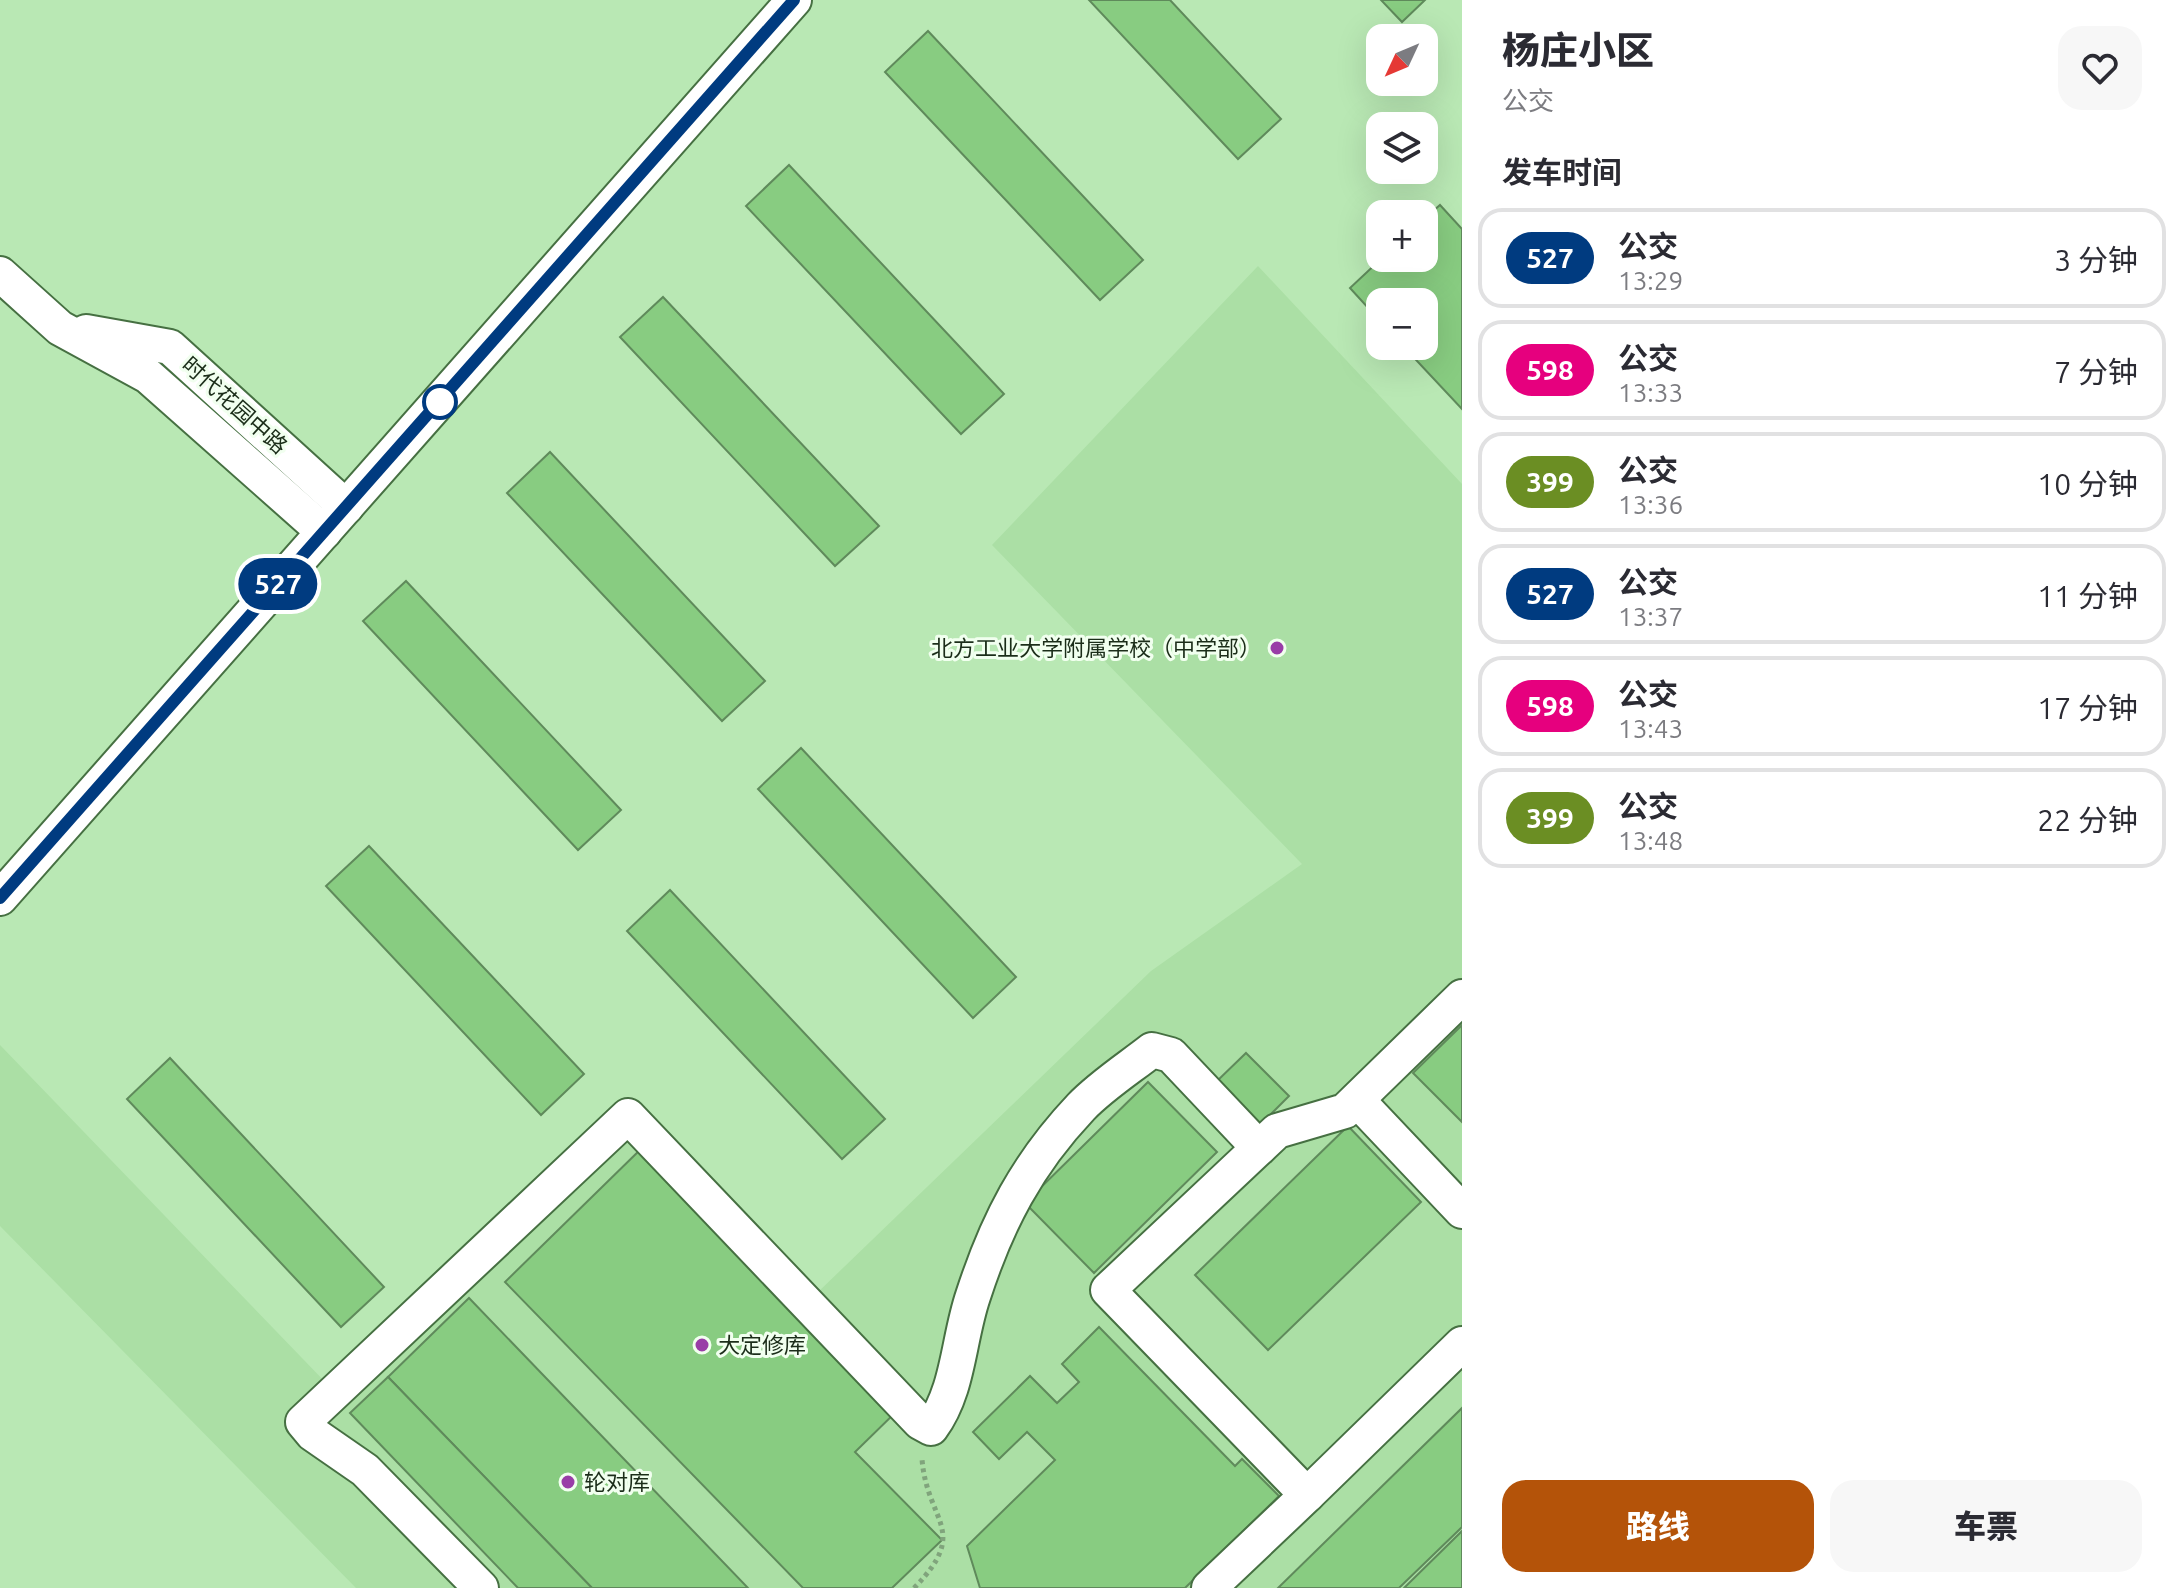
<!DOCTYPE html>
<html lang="zh">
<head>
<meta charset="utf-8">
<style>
  :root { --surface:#fff; --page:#f7f7f7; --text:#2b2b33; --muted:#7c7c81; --line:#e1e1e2; --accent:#b45309 }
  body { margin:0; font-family:Ubuntu,"Noto Sans SC",sans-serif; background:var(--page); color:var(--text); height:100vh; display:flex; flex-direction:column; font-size:30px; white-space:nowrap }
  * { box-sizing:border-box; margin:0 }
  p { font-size:26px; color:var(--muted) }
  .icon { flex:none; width:44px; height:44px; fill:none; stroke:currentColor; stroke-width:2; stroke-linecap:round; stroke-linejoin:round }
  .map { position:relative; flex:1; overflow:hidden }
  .drawer { display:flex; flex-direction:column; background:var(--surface); width:720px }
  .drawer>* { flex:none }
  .badge { padding:0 16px; border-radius:26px; font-size:28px; line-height:52px }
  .needle { width:52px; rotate:226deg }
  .controls { position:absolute; left:1366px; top:24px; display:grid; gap:16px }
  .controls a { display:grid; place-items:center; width:72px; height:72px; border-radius:16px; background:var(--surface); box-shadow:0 8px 32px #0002; font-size:40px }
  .map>.badge { position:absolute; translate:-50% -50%; box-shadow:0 0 0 4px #fff }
  h2 { padding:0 40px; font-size:30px; line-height:72px }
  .round { display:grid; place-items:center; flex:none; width:84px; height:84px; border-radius:24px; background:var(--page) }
  .headline { display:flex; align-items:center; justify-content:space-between; height:136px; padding:0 40px }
  h1 { font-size:38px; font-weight:800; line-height:60px }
  .action { display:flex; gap:16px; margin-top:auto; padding:16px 40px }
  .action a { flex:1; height:92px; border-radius:24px; background:var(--accent); color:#fff; font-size:32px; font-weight:800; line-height:92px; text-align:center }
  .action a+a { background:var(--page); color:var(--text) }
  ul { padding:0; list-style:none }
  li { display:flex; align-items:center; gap:24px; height:100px; margin:0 16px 12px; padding:0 24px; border:4px solid var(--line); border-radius:24px }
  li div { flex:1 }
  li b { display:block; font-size:30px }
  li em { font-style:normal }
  li .badge { min-width:88px; font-weight:700; text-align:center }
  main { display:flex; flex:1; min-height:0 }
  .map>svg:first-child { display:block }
  .built { fill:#abdfa5 }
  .building { fill:#88cc81; stroke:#5f8a5b; stroke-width:2 }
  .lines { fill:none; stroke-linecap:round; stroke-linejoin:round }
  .minor-casing { stroke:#467042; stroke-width:38 }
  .path { stroke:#80a47c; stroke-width:5; stroke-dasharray:4 4; stroke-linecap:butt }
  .minor { stroke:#fff; stroke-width:34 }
  .line-casing { stroke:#fff; stroke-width:18 }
  .line { stroke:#003b80; stroke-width:12 }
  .stop-dot { fill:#fff; stroke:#003b80; stroke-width:4 }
  .poi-dot { fill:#993da7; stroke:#f1ffef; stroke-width:3 }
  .labels { text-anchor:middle; stroke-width:6; stroke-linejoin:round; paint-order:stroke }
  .street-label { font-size:22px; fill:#1b2d19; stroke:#f1ffef }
  .poi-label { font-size:22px; fill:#1b2d19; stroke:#f1ffef; text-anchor:start }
</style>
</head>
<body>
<main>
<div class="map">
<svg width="1462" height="1588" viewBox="0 0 1462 1588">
  <rect width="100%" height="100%" fill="#b9e8b4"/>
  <path class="built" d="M 1258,266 L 1462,484 L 1462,1588 L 356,1588 L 0,1226 L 0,1045 L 329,1386 L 624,1101 L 816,1294 L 1151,971 L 1302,864 L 992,545 Z"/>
  <g class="building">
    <path d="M 1089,0 L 1170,0 L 1281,119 L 1238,159 Z"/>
    <path d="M 1381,0 L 1425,0 L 1402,22 Z"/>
    <path d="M 928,31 L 1143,260 L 1100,300 L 885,72 Z"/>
    <path d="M 789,165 L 1004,394 L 961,434 L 746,206 Z"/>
    <path d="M 1440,205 L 1462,229 L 1462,409 L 1403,346 L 1424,346 L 1424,302 L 1380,302 L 1380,321 L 1350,288 L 1382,258 L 1424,258 L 1424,219 Z"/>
    <path d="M 663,297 L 879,526 L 835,566 L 620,337 Z"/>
    <path d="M 550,452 L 765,681 L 722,721 L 507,493 Z"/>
    <path d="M 406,581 L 621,810 L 578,850 L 363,621 Z"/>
    <path d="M 801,748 L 1016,977 L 973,1018 L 758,789 Z"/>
    <path d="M 369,846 L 584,1074 L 541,1115 L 326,886 Z"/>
    <path d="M 670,890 L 885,1119 L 842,1159 L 627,931 Z"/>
    <path d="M 1462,1025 L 1462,1122 L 1413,1073 Z"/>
    <path d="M 1246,1053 L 1289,1096 L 1259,1126 L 1216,1082 Z"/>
    <path d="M 170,1058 L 384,1287 L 341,1327 L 127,1099 Z"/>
    <path d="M 1148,1082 L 1217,1152 L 1094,1273 L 1025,1203 Z"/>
    <path d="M 1348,1126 L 1421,1202 L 1268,1350 L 1195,1275 Z"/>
    <path d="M 644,1146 L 900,1408 L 855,1452 L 942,1540 L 892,1588 L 803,1588 L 505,1282 Z"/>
    <path d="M 469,1298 L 748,1588 L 592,1588 L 388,1377 Z"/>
    <path d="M 1099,1327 L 1235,1466 L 1242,1459 L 1279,1496 L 1185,1588 L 980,1588 L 967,1546 L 1055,1460 L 1027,1432 L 999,1459 L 973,1432 L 1030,1376 L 1057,1403 L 1079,1382 L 1062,1364 Z"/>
    <path d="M 388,1377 L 592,1588 L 518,1588 L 350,1413 Z"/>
    <path d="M 1462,1408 L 1462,1527 L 1399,1588 L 1278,1588 Z"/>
    <path d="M 1462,1531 L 1462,1588 L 1404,1588 Z"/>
  </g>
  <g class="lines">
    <g class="minor-casing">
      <g id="minor">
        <path d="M 0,274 L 60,328 L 148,376 L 324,532"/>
        <path d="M 86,332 L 170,347 L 346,507"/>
        <path d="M 0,898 L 794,0"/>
        <path d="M 1357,1100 L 1462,1211"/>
        <path d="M 1307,1495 L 1462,1344"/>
        <path d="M 481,1588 L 365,1470 L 313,1434 L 303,1422 L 628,1116 L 920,1422 L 931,1428 C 959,1390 958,1340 973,1296 C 997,1222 1027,1164 1081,1107 C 1101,1086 1129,1068 1152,1050 L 1171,1055 L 1259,1148"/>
        <path d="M 1209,1588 L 1307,1495 L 1108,1290 L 1277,1131 L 1345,1111 L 1462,997"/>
      </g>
    </g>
    <path class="path" d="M 914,1588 C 971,1530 927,1523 922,1459"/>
    <use href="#minor" class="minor"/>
  </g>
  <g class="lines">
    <g class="line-casing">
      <path id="line" d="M 0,898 L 794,0"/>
    </g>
    <use href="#line" class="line"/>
  </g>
  <circle class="stop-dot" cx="440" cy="402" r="16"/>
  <g class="poi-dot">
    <circle cx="1277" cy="648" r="8"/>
    <circle cx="702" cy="1345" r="8"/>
    <circle cx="568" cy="1482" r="8"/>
  </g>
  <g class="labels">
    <g class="street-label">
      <text transform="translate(235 405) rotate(42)" y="8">时代花园中路</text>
    </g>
    <g class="poi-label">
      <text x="1261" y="656" text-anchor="end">北方工业大学附属学校（中学部）</text>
      <text x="718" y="1353">大定修库</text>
      <text x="584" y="1490">轮对库</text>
    </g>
  </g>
</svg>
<div class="controls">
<a><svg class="needle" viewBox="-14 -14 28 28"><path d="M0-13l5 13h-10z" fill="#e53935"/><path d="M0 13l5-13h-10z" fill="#7c7c81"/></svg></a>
<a><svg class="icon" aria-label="layers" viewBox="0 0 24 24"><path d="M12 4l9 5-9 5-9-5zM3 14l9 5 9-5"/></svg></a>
<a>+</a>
<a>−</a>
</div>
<b class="badge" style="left:278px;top:584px;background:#003b80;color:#fff">527</b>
</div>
<section class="drawer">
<div class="headline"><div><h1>杨庄小区</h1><p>公交</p></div><a class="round"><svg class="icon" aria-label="heart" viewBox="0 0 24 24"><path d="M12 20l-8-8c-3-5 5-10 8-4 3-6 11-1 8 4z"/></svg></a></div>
<h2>发车时间</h2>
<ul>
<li><span class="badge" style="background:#003b80;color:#fff">527</span><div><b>公交</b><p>13:29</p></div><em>3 分钟</em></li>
<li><span class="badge" style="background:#e6007e;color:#fff">598</span><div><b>公交</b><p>13:33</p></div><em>7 分钟</em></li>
<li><span class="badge" style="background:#6b8e23;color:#fff">399</span><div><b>公交</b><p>13:36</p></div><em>10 分钟</em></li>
<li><span class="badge" style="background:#003b80;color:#fff">527</span><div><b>公交</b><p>13:37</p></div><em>11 分钟</em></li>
<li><span class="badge" style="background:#e6007e;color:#fff">598</span><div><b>公交</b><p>13:43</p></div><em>17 分钟</em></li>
<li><span class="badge" style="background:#6b8e23;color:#fff">399</span><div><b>公交</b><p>13:48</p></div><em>22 分钟</em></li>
</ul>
<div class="action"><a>路线</a><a>车票</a></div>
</section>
</main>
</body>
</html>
